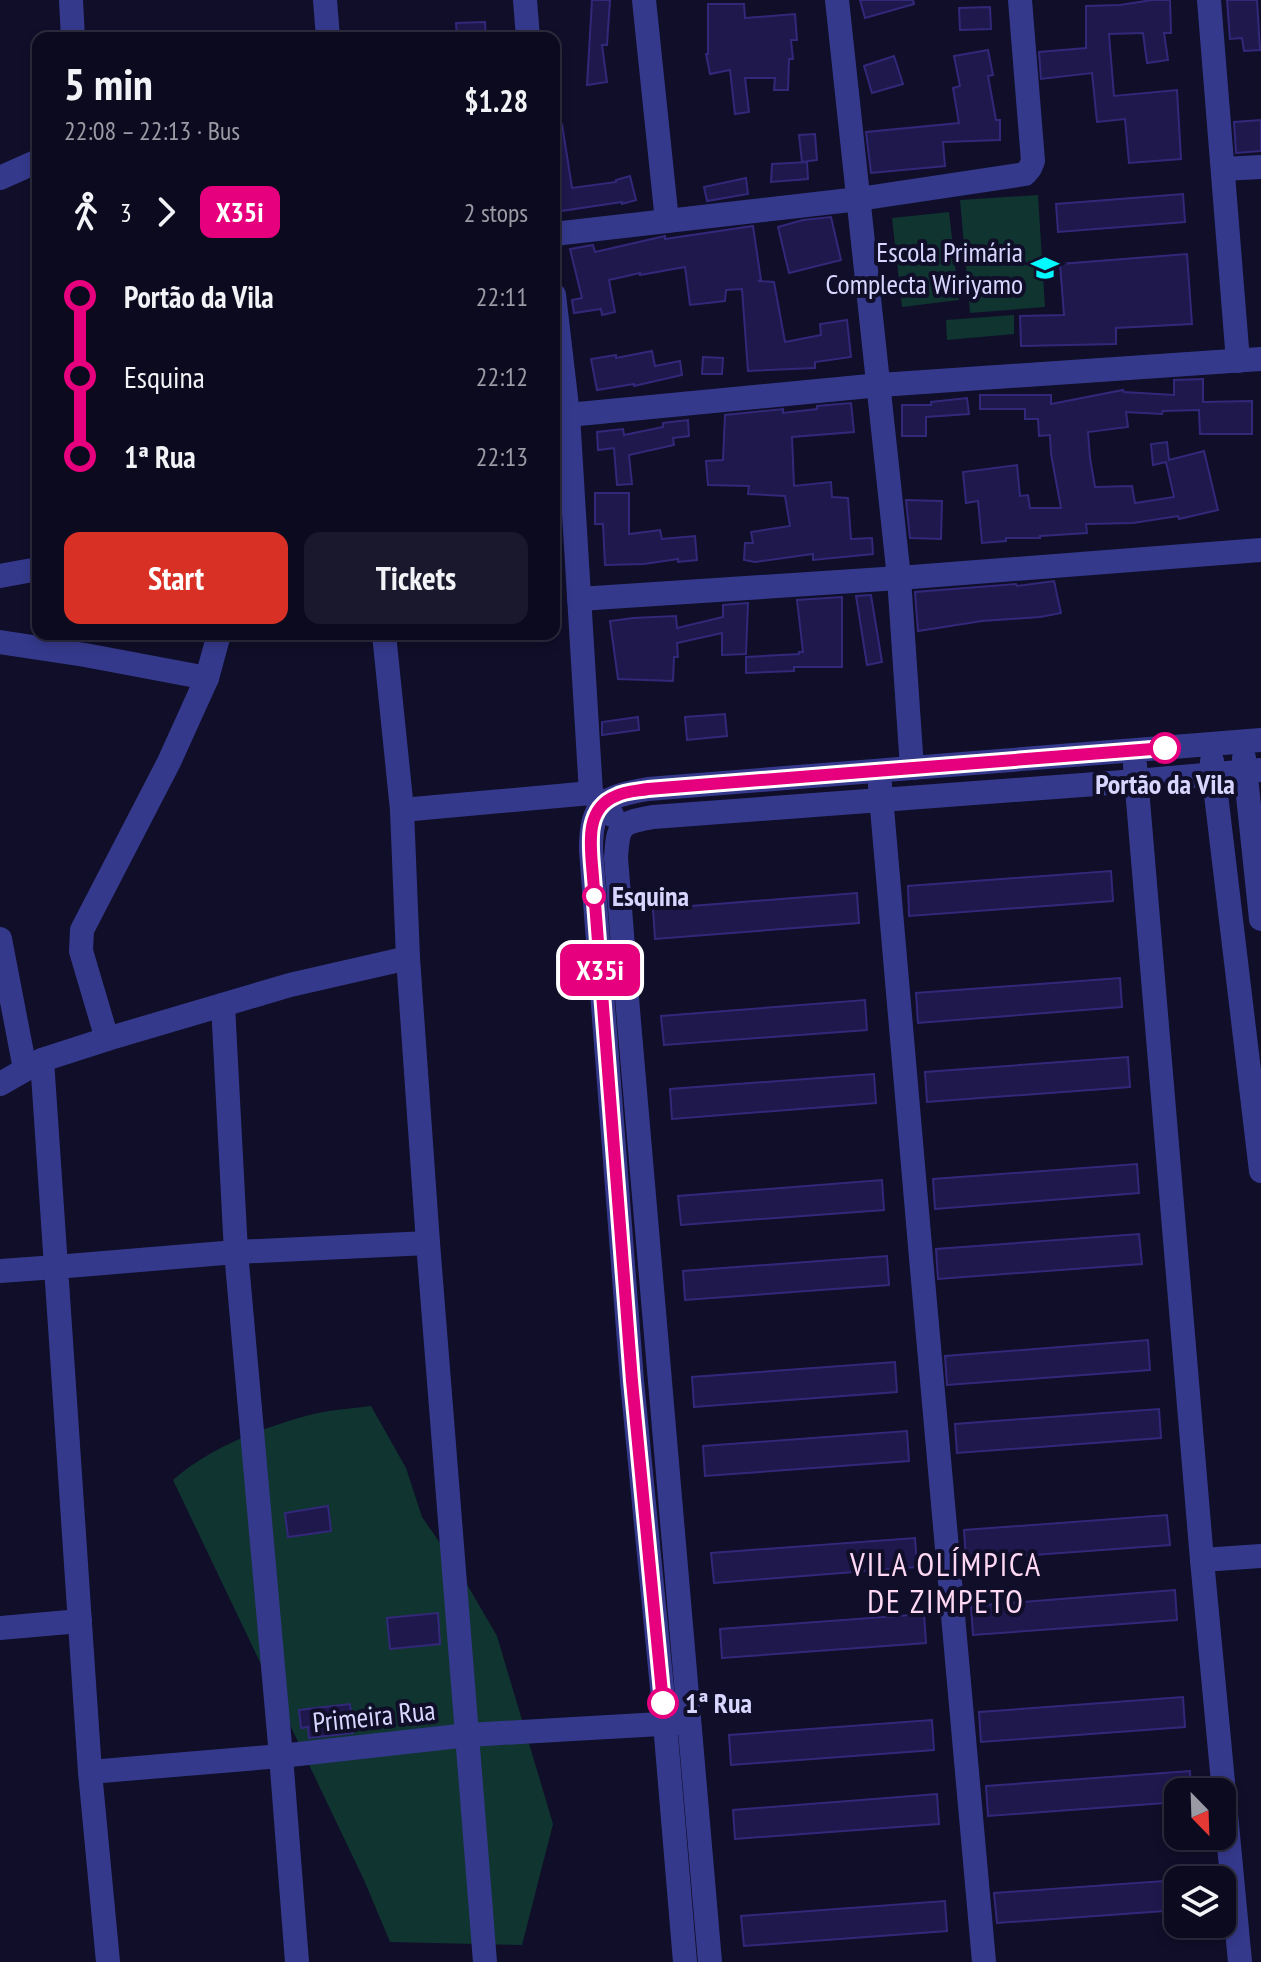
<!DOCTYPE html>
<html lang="en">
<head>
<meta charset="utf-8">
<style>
  :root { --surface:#0c0a1f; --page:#1a182c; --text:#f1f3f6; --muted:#9a9aa4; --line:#2c2b3d; --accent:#d93025 }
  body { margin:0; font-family:"PT Sans Narrow",sans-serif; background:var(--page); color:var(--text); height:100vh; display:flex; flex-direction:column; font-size:30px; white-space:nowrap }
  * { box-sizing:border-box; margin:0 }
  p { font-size:26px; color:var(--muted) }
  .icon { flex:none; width:44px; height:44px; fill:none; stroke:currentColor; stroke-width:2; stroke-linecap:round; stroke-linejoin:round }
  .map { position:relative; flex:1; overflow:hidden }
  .panel { position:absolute; left:32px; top:32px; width:528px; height:608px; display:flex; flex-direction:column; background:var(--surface); border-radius:16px; box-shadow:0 4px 12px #0003,0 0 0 2px var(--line) }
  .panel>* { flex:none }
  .badge { padding:0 16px; border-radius:12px; font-size:28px; line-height:52px }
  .needle { width:52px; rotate:157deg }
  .buttons { position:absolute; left:1164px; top:1778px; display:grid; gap:16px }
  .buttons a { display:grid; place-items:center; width:72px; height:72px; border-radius:16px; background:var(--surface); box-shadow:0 4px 12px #0003,0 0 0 2px var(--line); font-size:40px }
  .map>.badge { position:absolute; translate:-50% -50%; box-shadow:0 0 0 4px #fff }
  .legs { display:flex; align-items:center; gap:12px; height:88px; padding:0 32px; font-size:26px }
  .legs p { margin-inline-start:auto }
  .overview { display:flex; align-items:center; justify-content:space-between; height:136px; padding:0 32px }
  h1 { font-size:44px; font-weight:700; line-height:60px }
  .action { display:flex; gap:16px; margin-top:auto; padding:16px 32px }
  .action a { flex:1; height:92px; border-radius:16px; background:var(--accent); color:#fff; font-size:32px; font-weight:700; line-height:92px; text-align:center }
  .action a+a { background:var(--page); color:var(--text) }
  ul { padding:0 32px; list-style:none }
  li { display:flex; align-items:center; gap:28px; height:80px; font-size:30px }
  li i { display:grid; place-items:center; width:12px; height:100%; margin:0 10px; background:currentColor }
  li i::after { content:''; width:20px; height:20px; margin:-10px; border:6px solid; border-radius:50%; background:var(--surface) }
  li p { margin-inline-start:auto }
  li:first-child i { background:linear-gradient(#0000 50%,currentColor 0) }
  li:last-child i { background:linear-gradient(currentColor 50%,#0000 0) }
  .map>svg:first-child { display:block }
  .green { fill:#103430 }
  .building { fill:#1f184c; stroke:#32287a; stroke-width:2 }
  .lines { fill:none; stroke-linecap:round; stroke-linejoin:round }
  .minor { stroke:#35398c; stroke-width:24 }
  .line-1-casing { stroke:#fff; stroke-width:18 }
  .line-1 { stroke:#e6007e; stroke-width:12 }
  .stop-1-dot { fill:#fff; stroke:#e6007e; stroke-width:4 }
  .labels { text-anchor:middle; stroke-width:8; stroke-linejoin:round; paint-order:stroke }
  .poi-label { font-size:28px; fill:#d8d6ff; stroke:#100e29; text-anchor:end }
  .stop-label { font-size:28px; font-weight:bold; fill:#d8d6ff; stroke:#100e29; text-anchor:start }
  .street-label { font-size:28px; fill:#d8d6ff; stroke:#100e29 }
  .quarter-label { font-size:32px; letter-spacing:2px; fill:#ffd8f4; stroke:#100e29 }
</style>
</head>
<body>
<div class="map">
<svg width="1261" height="1962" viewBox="0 0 1261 1962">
  <rect width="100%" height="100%" fill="#100e29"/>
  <g class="green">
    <path d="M 1038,195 L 1045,307 L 970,313 L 960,200 Z"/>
    <path d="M 949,212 L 959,300 L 902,307 L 892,218 Z"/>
    <path d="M 1014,315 L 1014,334 L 947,340 L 946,320 Z"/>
    <path d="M 371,1406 L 406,1468 L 422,1517 L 458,1569 L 497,1636 L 553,1824 L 522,1945 L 390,1942 L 364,1880 L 173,1480 C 208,1449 257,1430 302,1417 C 324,1410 349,1409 371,1406 Z"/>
  </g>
  <g class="building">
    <path d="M 592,0 L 610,0 L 607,45 L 602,45 L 607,82 L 587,85 Z"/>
    <path d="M 860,0 L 913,0 L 914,4 L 865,18 Z"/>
    <path d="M 1152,0 L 1170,0 L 1171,33 L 1164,33 L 1168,60 L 1147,63 L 1143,33 L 1109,34 L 1114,96 L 1177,90 L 1181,159 L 1129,163 L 1125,119 L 1097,122 L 1092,73 L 1041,79 L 1039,52 L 1086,48 L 1086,6 L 1120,5 Z"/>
    <path d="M 1227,0 L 1257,0 L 1260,50 L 1244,51 L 1242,38 L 1230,39 Z"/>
    <path d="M 708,4 L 744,4 L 745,18 L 795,14 L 797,40 L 791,40 L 793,59 L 789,59 L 788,90 L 774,90 L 775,78 L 745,78 L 749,112 L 735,114 L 730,70 L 710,74 L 706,54 L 708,54 Z"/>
    <path d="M 990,7 L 991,29 L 960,30 L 959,8 Z"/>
    <path d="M 485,22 L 486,38 L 457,38 L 456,23 Z"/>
    <path d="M 988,50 L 993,75 L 988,76 L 996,120 L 1000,120 L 1000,140 L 943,142 L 945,166 L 871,173 L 866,132 L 959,123 L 953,88 L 960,86 L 954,56 Z"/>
    <path d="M 894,56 L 903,84 L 872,93 L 864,66 Z"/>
    <path d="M 1261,120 L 1261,151 L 1236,153 L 1234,122 Z"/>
    <path d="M 554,124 L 562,124 L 572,188 L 616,182 L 616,180 L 630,176 L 636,200 L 622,204 L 622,202 L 561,211 L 554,159 Z"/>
    <path d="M 815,134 L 817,160 L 802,162 L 799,135 Z"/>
    <path d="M 807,162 L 808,179 L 771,182 L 772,164 Z"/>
    <path d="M 746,178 L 748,194 L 707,201 L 704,187 Z"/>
    <path d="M 1183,194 L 1185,222 L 1058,232 L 1056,204 Z"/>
    <path d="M 831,217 L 841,260 L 789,273 L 778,227 L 803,220 Z"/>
    <path d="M 753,226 L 761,280 L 758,281 L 774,282 L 785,342 L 821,335 L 820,324 L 847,320 L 851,357 L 815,362 L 815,368 L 748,371 L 742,289 L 726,290 L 725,301 L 690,305 L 685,267 L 640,275 L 640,273 L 609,280 L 615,312 L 602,315 L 601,309 L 574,313 L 572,300 L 582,298 L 570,249 L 593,245 L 595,252 L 665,236 L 665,239 Z"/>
    <path d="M 1187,254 L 1192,324 L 1116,328 L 1116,344 L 1021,346 L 1020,316 L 1064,315 L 1060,264 Z"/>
    <path d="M 652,351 L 655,366 L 680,361 L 682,375 L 634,386 L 634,384 L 597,390 L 591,359 L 616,355 L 616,358 Z"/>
    <path d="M 703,357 L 723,358 L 722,374 L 702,374 Z"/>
    <path d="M 1203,379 L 1203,402 L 1252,401 L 1252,434 L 1200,434 L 1199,410 L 1163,411 L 1162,414 L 1126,412 L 1128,427 L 1088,432 L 1090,458 L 1095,487 L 1132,486 L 1135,503 L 1174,497 L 1166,462 L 1153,465 L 1151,444 L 1167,442 L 1169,460 L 1204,451 L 1218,510 L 1179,519 L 1178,516 L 1133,523 L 1086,524 L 1087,533 L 1040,536 L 1040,538 L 1006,538 L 1006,541 L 982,543 L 978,501 L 966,503 L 963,472 L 1017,465 L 1020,496 L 1028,495 L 1030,508 L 1061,508 L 1051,454 L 1050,435 L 1039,436 L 1038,419 L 1025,419 L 1025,409 L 980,409 L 980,395 L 1051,395 L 1051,404 L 1123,390 L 1124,392 L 1174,395 L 1174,380 Z"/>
    <path d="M 967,398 L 969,414 L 926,417 L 926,436 L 902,436 L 902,405 L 931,405 L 931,402 Z"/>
    <path d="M 851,403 L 854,432 L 792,437 L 794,486 L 831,482 L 832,497 L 848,498 L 851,539 L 872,538 L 873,554 L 813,560 L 813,554 L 755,562 L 744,560 L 745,543 L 753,543 L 751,532 L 790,526 L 785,496 L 748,494 L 749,486 L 708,485 L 706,461 L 723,460 L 725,415 L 783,409 L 783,413 L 817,409 L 817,406 Z"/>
    <path d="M 688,420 L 689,436 L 673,438 L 674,445 L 629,455 L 632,484 L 617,485 L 614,448 L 598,450 L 597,432 L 623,429 L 624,435 L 663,427 L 663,423 Z"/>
    <path d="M 595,493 L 629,493 L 629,534 L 660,530 L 662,539 L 695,536 L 697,560 L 678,562 L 678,559 L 644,564 L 605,565 L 603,524 L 595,524 Z"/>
    <path d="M 906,500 L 942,501 L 941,539 L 910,538 Z"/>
    <path d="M 1054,581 L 1061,613 L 1040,617 L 982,621 L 918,631 L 915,592 L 1016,584 L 1017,586 Z"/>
    <path d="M 871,595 L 882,662 L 867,665 L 856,596 Z"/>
    <path d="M 842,597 L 842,667 L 794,667 L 794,671 L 746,673 L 746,657 L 799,654 L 799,652 L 803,652 L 797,600 Z"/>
    <path d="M 748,603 L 746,654 L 722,655 L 722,633 L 677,643 L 678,657 L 674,657 L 673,681 L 618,679 L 610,621 L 633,618 L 676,616 L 677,628 L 723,617 L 723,605 Z"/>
    <path d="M 725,714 L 727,736 L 687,740 L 685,717 Z"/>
    <path d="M 638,717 L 639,730 L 602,735 L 602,722 Z"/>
    <path d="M 1111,871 L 1113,901 L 909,916 L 908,886 Z"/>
    <path d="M 857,893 L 859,923 L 655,939 L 653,909 Z"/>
    <path d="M 1120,978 L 1122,1007 L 918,1023 L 916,993 Z"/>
    <path d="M 865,1000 L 867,1030 L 664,1045 L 661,1016 Z"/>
    <path d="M 1128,1057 L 1130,1087 L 927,1102 L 925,1072 Z"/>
    <path d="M 874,1074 L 876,1103 L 672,1119 L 670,1089 Z"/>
    <path d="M 1137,1164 L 1139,1193 L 935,1209 L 933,1179 Z"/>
    <path d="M 882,1180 L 884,1210 L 681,1225 L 678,1196 Z"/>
    <path d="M 1139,1234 L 1142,1264 L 938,1279 L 936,1249 Z"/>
    <path d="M 887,1256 L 889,1285 L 685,1300 L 683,1271 Z"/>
    <path d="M 1148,1340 L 1150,1370 L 947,1385 L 945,1356 Z"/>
    <path d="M 895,1362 L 897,1392 L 694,1407 L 692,1377 Z"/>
    <path d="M 1159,1409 L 1161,1438 L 957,1453 L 955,1424 Z"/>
    <path d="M 907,1431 L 909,1461 L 705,1476 L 703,1446 Z"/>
    <path d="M 328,1506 L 331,1531 L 288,1537 L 285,1513 Z"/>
    <path d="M 1167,1515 L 1170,1545 L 966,1560 L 964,1530 Z"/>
    <path d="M 915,1538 L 917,1567 L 714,1583 L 711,1553 Z"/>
    <path d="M 1175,1590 L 1177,1620 L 973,1635 L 971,1606 Z"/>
    <path d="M 438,1613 L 440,1644 L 390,1649 L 387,1618 Z"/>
    <path d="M 924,1614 L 926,1643 L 722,1658 L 720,1629 Z"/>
    <path d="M 1183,1697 L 1185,1727 L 981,1742 L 979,1712 Z"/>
    <path d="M 350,1704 L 353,1733 L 309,1738 L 308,1727 L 301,1728 L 299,1710 Z"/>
    <path d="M 932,1720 L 934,1750 L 731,1765 L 729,1735 Z"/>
    <path d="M 1190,1771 L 1191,1792 L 1178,1792 L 1178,1802 L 988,1816 L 986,1786 Z"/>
    <path d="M 937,1794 L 939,1824 L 735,1839 L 733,1810 Z"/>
    <path d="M 1178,1880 L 1178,1910 L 997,1923 L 994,1893 Z"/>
    <path d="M 945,1901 L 947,1931 L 744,1946 L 741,1916 Z"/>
  </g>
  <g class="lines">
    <g class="minor">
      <path d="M 71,0 L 73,38"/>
      <path d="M 325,0 L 328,38"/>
      <path d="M 525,0 L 528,38"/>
      <path d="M 644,0 L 667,221"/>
      <path d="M 837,0 L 899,578 L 912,768"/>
      <path d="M 1209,0 L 1238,361"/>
      <path d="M 1223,169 L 1261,167"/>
      <path d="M 0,178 L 38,161"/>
      <path d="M 554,234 L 859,199 L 1025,174 L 1030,168 L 1033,161 L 1020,0"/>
      <path d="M 554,295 L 568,415 L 591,793 L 612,815"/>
      <path d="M 568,415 L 880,385 L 1261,359"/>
      <path d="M 0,576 L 38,569"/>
      <path d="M 579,599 L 899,578 L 1261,550"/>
      <path d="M 0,642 L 85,655 L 207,678"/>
      <path d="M 1244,758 L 1261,919"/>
      <path d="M 1212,761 L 1261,1171"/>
      <path d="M 1135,765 L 1202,1560 L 1240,1962"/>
      <path d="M 880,785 L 922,1269 L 984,1962"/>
      <path d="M 402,810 L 591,793"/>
      <path d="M 0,939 L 25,1069"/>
      <path d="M 408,958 L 428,1243 L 485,1962"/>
      <path d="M 223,1005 L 236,1252 L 281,1756 L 297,1962"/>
      <path d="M 107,1039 L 81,951 L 82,930 L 169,762 L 207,678 L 219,634"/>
      <path d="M 0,1084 L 42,1060 L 107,1039 L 290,985 L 408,958 L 402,810 L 384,634"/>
      <path d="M 0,1271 L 56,1267 L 42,1060"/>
      <path d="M 1202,1560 L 1261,1556"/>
      <path d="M 0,1628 L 80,1621"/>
      <path d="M 90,1772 L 281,1756 L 468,1735 L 678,1723"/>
      <path d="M 108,1962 L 90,1772 L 56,1267 L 236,1252 L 428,1243"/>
      <path d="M 685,1962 L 662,1688 L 632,1381 L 591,850 C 591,802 604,797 648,789 L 1261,740"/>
      <path d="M 710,1962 L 628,1010 L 616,858 C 618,824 620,823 653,817 L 1136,781 L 1261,770"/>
    </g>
  </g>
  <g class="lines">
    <g class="line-1-casing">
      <path id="line-1" d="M 663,1703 L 632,1381 L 593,877 C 591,849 583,809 616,796 C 625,791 637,791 648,789 L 1165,748"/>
    </g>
    <use href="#line-1" class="line-1"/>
  </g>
  <defs>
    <g id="school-bare" transform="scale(2.16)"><path d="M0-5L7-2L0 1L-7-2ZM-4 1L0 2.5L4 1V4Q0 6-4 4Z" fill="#02faff" stroke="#100e29" stroke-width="2.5" paint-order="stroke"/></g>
  </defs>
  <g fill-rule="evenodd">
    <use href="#school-bare" x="1045" y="268"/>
  </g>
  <g class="stop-1-dot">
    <circle cx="1165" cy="748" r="14"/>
    <circle cx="594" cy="896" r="10"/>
    <circle cx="663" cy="1703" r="14"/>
  </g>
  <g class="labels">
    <g class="poi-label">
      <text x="1023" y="262">Escola Primária<tspan x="1023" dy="32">Complecta Wiriyamo</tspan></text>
    </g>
    <g class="stop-label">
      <text x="1165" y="794" text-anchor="middle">Portão da Vila</text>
      <text x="612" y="906">Esquina</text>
      <text x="685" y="1713">1ª Rua</text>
    </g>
    <g class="street-label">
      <text transform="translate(374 1716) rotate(-6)" y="10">Primeira Rua</text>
    </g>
    <g class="quarter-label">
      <text x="946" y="1576">VILA OLÍMPICA<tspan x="946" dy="37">DE ZIMPETO</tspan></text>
    </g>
  </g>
</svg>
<div class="buttons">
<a><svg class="needle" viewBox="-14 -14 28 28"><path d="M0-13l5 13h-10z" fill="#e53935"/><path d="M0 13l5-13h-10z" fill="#9a9aa4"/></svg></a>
<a><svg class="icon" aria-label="layers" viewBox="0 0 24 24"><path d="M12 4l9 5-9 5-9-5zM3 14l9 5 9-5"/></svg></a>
</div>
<b class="badge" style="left:600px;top:970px;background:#e6007e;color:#fff">X35i</b>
<section class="panel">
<div class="overview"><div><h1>5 min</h1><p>22:08 – 22:13 · Bus</p></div><b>$1.28</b></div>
<div class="legs"><svg class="icon" aria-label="walk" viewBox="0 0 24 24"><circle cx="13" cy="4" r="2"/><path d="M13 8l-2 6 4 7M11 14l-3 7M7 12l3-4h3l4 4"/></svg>3<svg class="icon" aria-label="forward" viewBox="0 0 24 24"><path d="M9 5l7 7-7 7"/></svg><b class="badge" style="background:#e6007e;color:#fff">X35i</b><p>2 stops</p></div>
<ul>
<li><i style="color:#e6007e"></i><b>Portão da Vila</b><p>22:11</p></li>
<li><i style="color:#e6007e"></i><span>Esquina</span><p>22:12</p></li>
<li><i style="color:#e6007e"></i><b>1ª Rua</b><p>22:13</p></li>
</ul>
<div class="action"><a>Start</a><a>Tickets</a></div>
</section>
</div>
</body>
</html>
